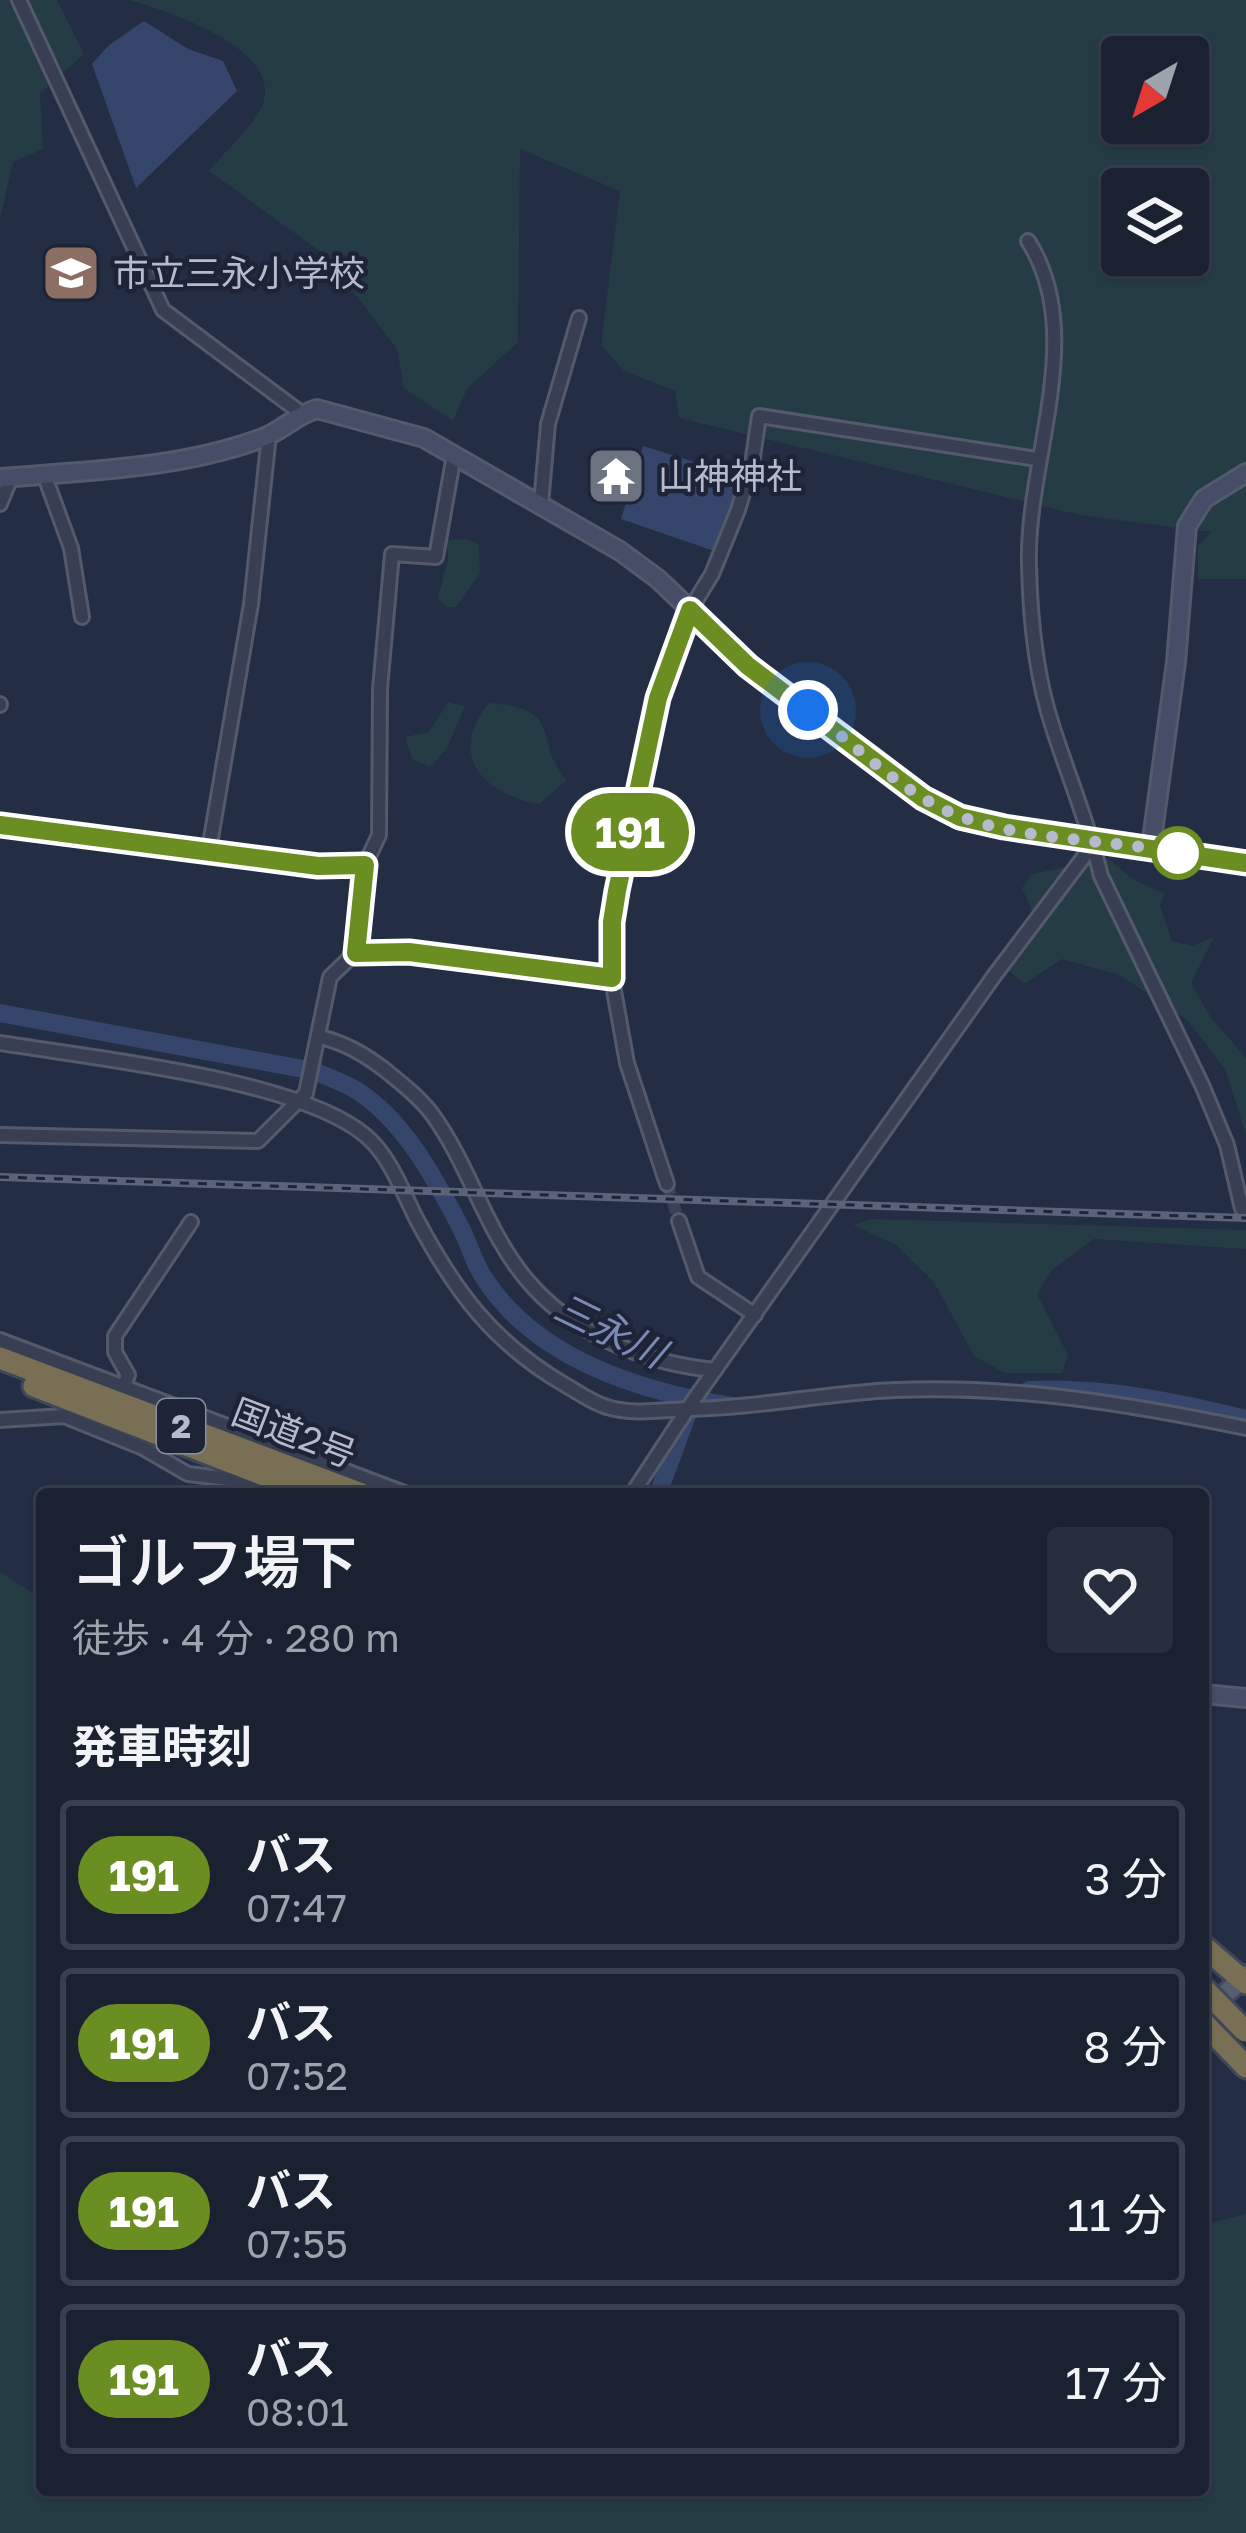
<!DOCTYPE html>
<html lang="ja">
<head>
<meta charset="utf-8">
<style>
  :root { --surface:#1a2232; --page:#272f3e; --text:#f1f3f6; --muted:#9fa4ac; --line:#383f4d }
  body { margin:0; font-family:"Golos Text","Noto Sans JP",sans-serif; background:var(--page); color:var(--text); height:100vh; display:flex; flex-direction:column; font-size:45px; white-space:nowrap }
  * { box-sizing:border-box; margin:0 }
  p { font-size:39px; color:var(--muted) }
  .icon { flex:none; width:66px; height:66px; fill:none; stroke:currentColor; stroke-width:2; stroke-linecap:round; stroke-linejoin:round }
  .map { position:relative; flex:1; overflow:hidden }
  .details { position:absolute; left:36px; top:1488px; width:1173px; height:1008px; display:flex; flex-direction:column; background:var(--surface); border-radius:12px; box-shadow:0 3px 9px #0004,0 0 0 3px var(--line) }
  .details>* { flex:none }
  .badge { padding:0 24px; border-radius:39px; font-size:42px; line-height:78px }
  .needle { width:78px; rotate:219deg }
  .controls { position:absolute; left:1101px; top:36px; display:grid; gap:24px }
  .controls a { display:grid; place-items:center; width:108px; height:108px; border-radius:12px; background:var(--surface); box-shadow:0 3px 9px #0004,0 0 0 3px var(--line); font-size:60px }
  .you { position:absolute; width:60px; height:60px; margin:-30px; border:9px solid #fff; border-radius:50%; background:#1a73e8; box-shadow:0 0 0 18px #1a73e833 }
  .map>.badge { position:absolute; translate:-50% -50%; box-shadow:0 0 0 6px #fff }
  h2 { padding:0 36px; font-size:45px; line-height:108px }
  .round { display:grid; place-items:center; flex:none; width:126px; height:126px; border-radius:12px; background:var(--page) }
  .summary { display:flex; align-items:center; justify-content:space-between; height:204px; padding:0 36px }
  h1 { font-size:57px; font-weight:600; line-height:90px }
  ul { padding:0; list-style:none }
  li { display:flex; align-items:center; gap:36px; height:150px; margin:0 24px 18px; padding:0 12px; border:6px solid var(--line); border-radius:12px }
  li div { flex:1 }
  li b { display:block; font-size:45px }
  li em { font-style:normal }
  li .badge { min-width:132px; font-weight:700; text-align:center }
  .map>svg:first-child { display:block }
  .green { fill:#263c44; fill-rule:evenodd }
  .water { fill:#36456b }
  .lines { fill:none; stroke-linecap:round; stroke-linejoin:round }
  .river { stroke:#36456b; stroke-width:18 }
  .street-tunnel { stroke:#394258; stroke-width:12; stroke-dasharray:12 6; stroke-linecap:butt }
  .street-casing { stroke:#535a6c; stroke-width:18 }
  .secondary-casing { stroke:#535a6c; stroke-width:22 }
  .primary-casing { stroke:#42485b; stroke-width:24 }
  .highway-casing { stroke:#404759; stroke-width:27 }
  .street { stroke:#383f52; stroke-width:12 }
  .secondary { stroke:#464d66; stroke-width:16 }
  .primary { stroke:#565e72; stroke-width:18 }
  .highway { stroke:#796f54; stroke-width:21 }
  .rail-casing { stroke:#5a637a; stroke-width:8 }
  .rail { stroke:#1d2437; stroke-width:3; stroke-dasharray:9; stroke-linecap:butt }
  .highway-bridge-casing { stroke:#404759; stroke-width:27; stroke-linecap:butt }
  .highway-bridge { stroke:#796f54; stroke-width:21 }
  .line-casing { stroke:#fff; stroke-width:27 }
  .line { stroke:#6b8e23; stroke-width:18 }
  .walk { stroke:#b5bbcc; stroke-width:12; stroke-dasharray:0 21.6 }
  .stop-dot { fill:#fff; stroke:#6b8e23; stroke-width:6 }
  .labels { text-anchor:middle; stroke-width:9; stroke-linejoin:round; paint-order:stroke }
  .shield { fill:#1d2437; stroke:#878e9f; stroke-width:3 }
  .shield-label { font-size:33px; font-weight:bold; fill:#b5bbcc }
  .poi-label { font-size:36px; fill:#b5bbcc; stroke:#1d2437; text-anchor:start }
  .street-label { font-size:36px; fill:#b5bbcc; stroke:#1d2437 }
  .water-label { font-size:39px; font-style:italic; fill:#7a8cb6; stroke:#1d2437 }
</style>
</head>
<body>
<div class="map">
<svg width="1246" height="2533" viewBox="0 0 1246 2533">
  <rect width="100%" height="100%" fill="#232d43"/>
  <g class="green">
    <path d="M 0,0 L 57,0 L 84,54 L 40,93 L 43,149 L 13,162 L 0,219 Z"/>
    <path d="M 130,0 L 1246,0 L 1246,579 L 1198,579 L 1198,546 L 1211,532 L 1080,515 L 679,418 L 675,391 L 624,371 L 601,345 L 620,191 L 520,149 L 518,342 L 467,389 L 453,421 L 404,388 L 397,349 L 325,255 L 209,171 C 223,154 255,124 262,106 C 285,49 169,12 130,0 ZM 1122,57 L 1188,57 L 1188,123 L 1122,123 ZM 1122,189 L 1188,189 L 1188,255 L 1122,255 Z"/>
    <path d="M 467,539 L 479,545 L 480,573 L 456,607 L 446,607 L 438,598 L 448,560 L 447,540 Z"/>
    <path d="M 448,702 L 465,706 L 447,748 L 430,767 L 412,759 L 405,737 L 429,732 Z"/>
    <path d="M 489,703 C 568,709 531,741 567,780 L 539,804 C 482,794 447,755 489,703 Z"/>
    <path d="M 1108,858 L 1132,879 L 1165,894 L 1160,905 L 1172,941 L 1192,946 L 1214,937 L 1191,983 L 1211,1018 L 1246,1058 L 1246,1135 L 1225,1069 L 1187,1020 L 1120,975 L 1062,959 L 1024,984 L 1003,965 L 1033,914 L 1022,888 L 1032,874 Z"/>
    <path d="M 872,1219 L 1246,1230 L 1246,1249 L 1094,1239 L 1053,1269 L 1037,1294 L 1068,1355 L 1062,1373 L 1005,1373 L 974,1356 L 934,1282 L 896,1245 L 853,1225 Z"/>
    <path d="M 0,1572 L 42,1599 L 42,2490 L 1203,2490 L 1203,2225 L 1246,2214 L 1246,2533 L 0,2533 Z"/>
  </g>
  <g class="water">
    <path d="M 144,21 L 188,49 L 223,61 L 237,91 L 136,188 L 92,64 L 108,46 Z"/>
    <path d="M 643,446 L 746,478 L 720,553 L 621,519 Z"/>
  </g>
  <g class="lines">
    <g class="river">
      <path d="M 0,1013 L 314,1071 C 327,1077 343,1082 356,1090 C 404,1120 435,1179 461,1228 C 469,1244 474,1263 484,1278 C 537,1360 642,1392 732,1406"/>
      <path d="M 1029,1390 C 1104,1387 1173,1401 1246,1419"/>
      <path d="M 658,1494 L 689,1410"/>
    </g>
    <path class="street-tunnel" d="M 667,1184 L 679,1221"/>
    <g class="street-casing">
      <g id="street">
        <path d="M 19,0 L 163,310 L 301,413"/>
        <path d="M 1028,241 C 1088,334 1026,460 1029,564 C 1030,618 1036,677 1053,728 C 1069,778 1089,825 1101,876 L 1202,1085 L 1227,1145 L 1242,1209"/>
        <path d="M 44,474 L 71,548 L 82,617"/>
        <path d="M 0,504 L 11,477"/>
        <path d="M 541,504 L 548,424 L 579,318"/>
        <path d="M 0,704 L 0,705"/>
        <path d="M 0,825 L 318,866 L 365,865"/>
        <path d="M 209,850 L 251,604 L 269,435"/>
        <path d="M 355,953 L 409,952 L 612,978"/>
        <path d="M 320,1037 C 345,1043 364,1054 385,1070 C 401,1083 419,1097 432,1114 C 472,1169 487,1238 534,1288 C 579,1337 650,1364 715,1370"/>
        <path d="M 0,1043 C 92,1058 299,1079 366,1136 C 390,1156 403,1193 417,1220 C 456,1293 494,1344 567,1386 C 579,1393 593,1403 607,1407 C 632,1415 662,1410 688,1409 C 758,1408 826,1393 895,1390 C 1015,1385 1129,1404 1246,1428"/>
        <path d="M 0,1135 L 258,1141 L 306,1093 L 330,977 L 355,953 L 365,865 L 379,835 L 380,689 L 392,554 L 436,557 L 454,455"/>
        <path d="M 667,1184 L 627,1063 L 611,974 L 612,922 L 658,698 L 690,610 L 712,574 L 738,510 L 752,464 L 759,416 L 1037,459"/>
        <path d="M 679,1221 L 698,1277 L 755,1315"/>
        <path d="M 0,1340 L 407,1494"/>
        <path d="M 123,1389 L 128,1375 L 115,1352 L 115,1336 L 191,1222"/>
        <path d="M 0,1420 L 64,1416 L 143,1448 L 188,1474 L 237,1480 L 274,1494"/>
        <path d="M 632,1494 L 695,1398 L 994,976 L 1083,858 L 1093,840"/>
      </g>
    </g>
    <g class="secondary-casing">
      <g id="secondary">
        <path d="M 0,478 C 86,471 178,469 260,439 C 281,432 295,415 317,409 L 424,438 L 620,551 L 658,579 L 749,666 L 923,798 L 960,817 L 1004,827 L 1246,863"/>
        <path d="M 1151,847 L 1176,662 L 1187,526 L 1204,499 L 1246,473"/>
        <path d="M 1203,1694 L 1246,1698"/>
      </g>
    </g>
    <g class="primary-casing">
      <path id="primary" d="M 1203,2019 L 1211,2007 L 1246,1975"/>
    </g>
    <g class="highway-casing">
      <g id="highway">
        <path d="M 0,1358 L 362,1494"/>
        <path d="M 34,1386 L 313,1494"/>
        <path d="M 1203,1946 L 1246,1983"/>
        <path d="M 1203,2022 L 1246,2067"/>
      </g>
    </g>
    <use href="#street" class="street"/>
    <use href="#secondary" class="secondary"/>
    <use href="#primary" class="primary"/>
    <use href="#highway" class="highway"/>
    <g class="rail-casing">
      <path id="rail" d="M 0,1177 L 1246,1218"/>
    </g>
    <use href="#rail" class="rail"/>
    <g class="highway-bridge-casing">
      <path id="highway-bridge" d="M 1203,1988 L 1245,2031"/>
    </g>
    <use href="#highway-bridge" class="highway-bridge"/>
  </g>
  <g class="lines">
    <g class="line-casing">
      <path id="line" d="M 0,825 L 318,866 L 365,865 L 356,953 L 409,952 L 612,978 L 612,922 L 617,891 L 658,698 L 690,610 L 748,666 L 923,798 L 960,817 L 1004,827 L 1246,863"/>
    </g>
    <use href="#line" class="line"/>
    <path class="walk" d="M 808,710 C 856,745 903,794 959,816 C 1024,841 1109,839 1178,853"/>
  </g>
  <defs>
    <g id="school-square" transform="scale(3)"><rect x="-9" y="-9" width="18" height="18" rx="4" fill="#8d6e63" stroke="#1d2437"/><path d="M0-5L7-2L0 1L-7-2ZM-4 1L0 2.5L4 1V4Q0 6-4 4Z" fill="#fff"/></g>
    <g id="temple-square" transform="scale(3)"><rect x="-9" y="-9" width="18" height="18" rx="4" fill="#6b7280" stroke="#1d2437"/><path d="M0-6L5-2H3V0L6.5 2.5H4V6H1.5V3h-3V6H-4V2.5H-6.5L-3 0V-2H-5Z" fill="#fff"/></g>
  </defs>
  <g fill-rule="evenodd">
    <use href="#school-square" x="71" y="273"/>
    <use href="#temple-square" x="616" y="476"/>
  </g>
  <circle class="stop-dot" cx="1178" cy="853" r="24"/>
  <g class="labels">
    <rect class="shield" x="157" y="1399" width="48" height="54" rx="9"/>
    <g class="shield-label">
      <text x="181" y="1438">2</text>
    </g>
    <g class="poi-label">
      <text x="113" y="286">市立三永小学校</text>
      <text x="658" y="489">山神神社</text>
    </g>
    <g class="street-label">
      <text transform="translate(294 1433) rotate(21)" y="13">国道2号</text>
    </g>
    <g class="water-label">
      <text transform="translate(610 1330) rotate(26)" y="14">三永川</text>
    </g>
  </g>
</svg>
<div class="controls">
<a><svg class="needle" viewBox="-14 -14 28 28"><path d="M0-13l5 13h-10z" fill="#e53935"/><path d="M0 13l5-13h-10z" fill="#9fa4ac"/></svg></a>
<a><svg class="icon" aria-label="layers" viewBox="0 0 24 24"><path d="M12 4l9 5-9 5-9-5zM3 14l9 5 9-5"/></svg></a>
</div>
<div class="you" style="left:808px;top:710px"></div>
<b class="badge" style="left:630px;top:832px;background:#6b8e23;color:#fff">191</b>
<section class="details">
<div class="summary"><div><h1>ゴルフ場下</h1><p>徒歩 · 4 分 · 280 m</p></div><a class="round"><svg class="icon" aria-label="heart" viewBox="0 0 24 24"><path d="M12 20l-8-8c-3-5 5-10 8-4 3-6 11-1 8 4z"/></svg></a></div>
<h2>発車時刻</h2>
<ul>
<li><span class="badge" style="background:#6b8e23;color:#fff">191</span><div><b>バス</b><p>07:47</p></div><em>3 分</em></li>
<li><span class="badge" style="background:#6b8e23;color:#fff">191</span><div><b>バス</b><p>07:52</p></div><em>8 分</em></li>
<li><span class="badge" style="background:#6b8e23;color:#fff">191</span><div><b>バス</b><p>07:55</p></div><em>11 分</em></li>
<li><span class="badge" style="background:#6b8e23;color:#fff">191</span><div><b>バス</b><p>08:01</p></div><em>17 分</em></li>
</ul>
</section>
</div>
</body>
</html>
